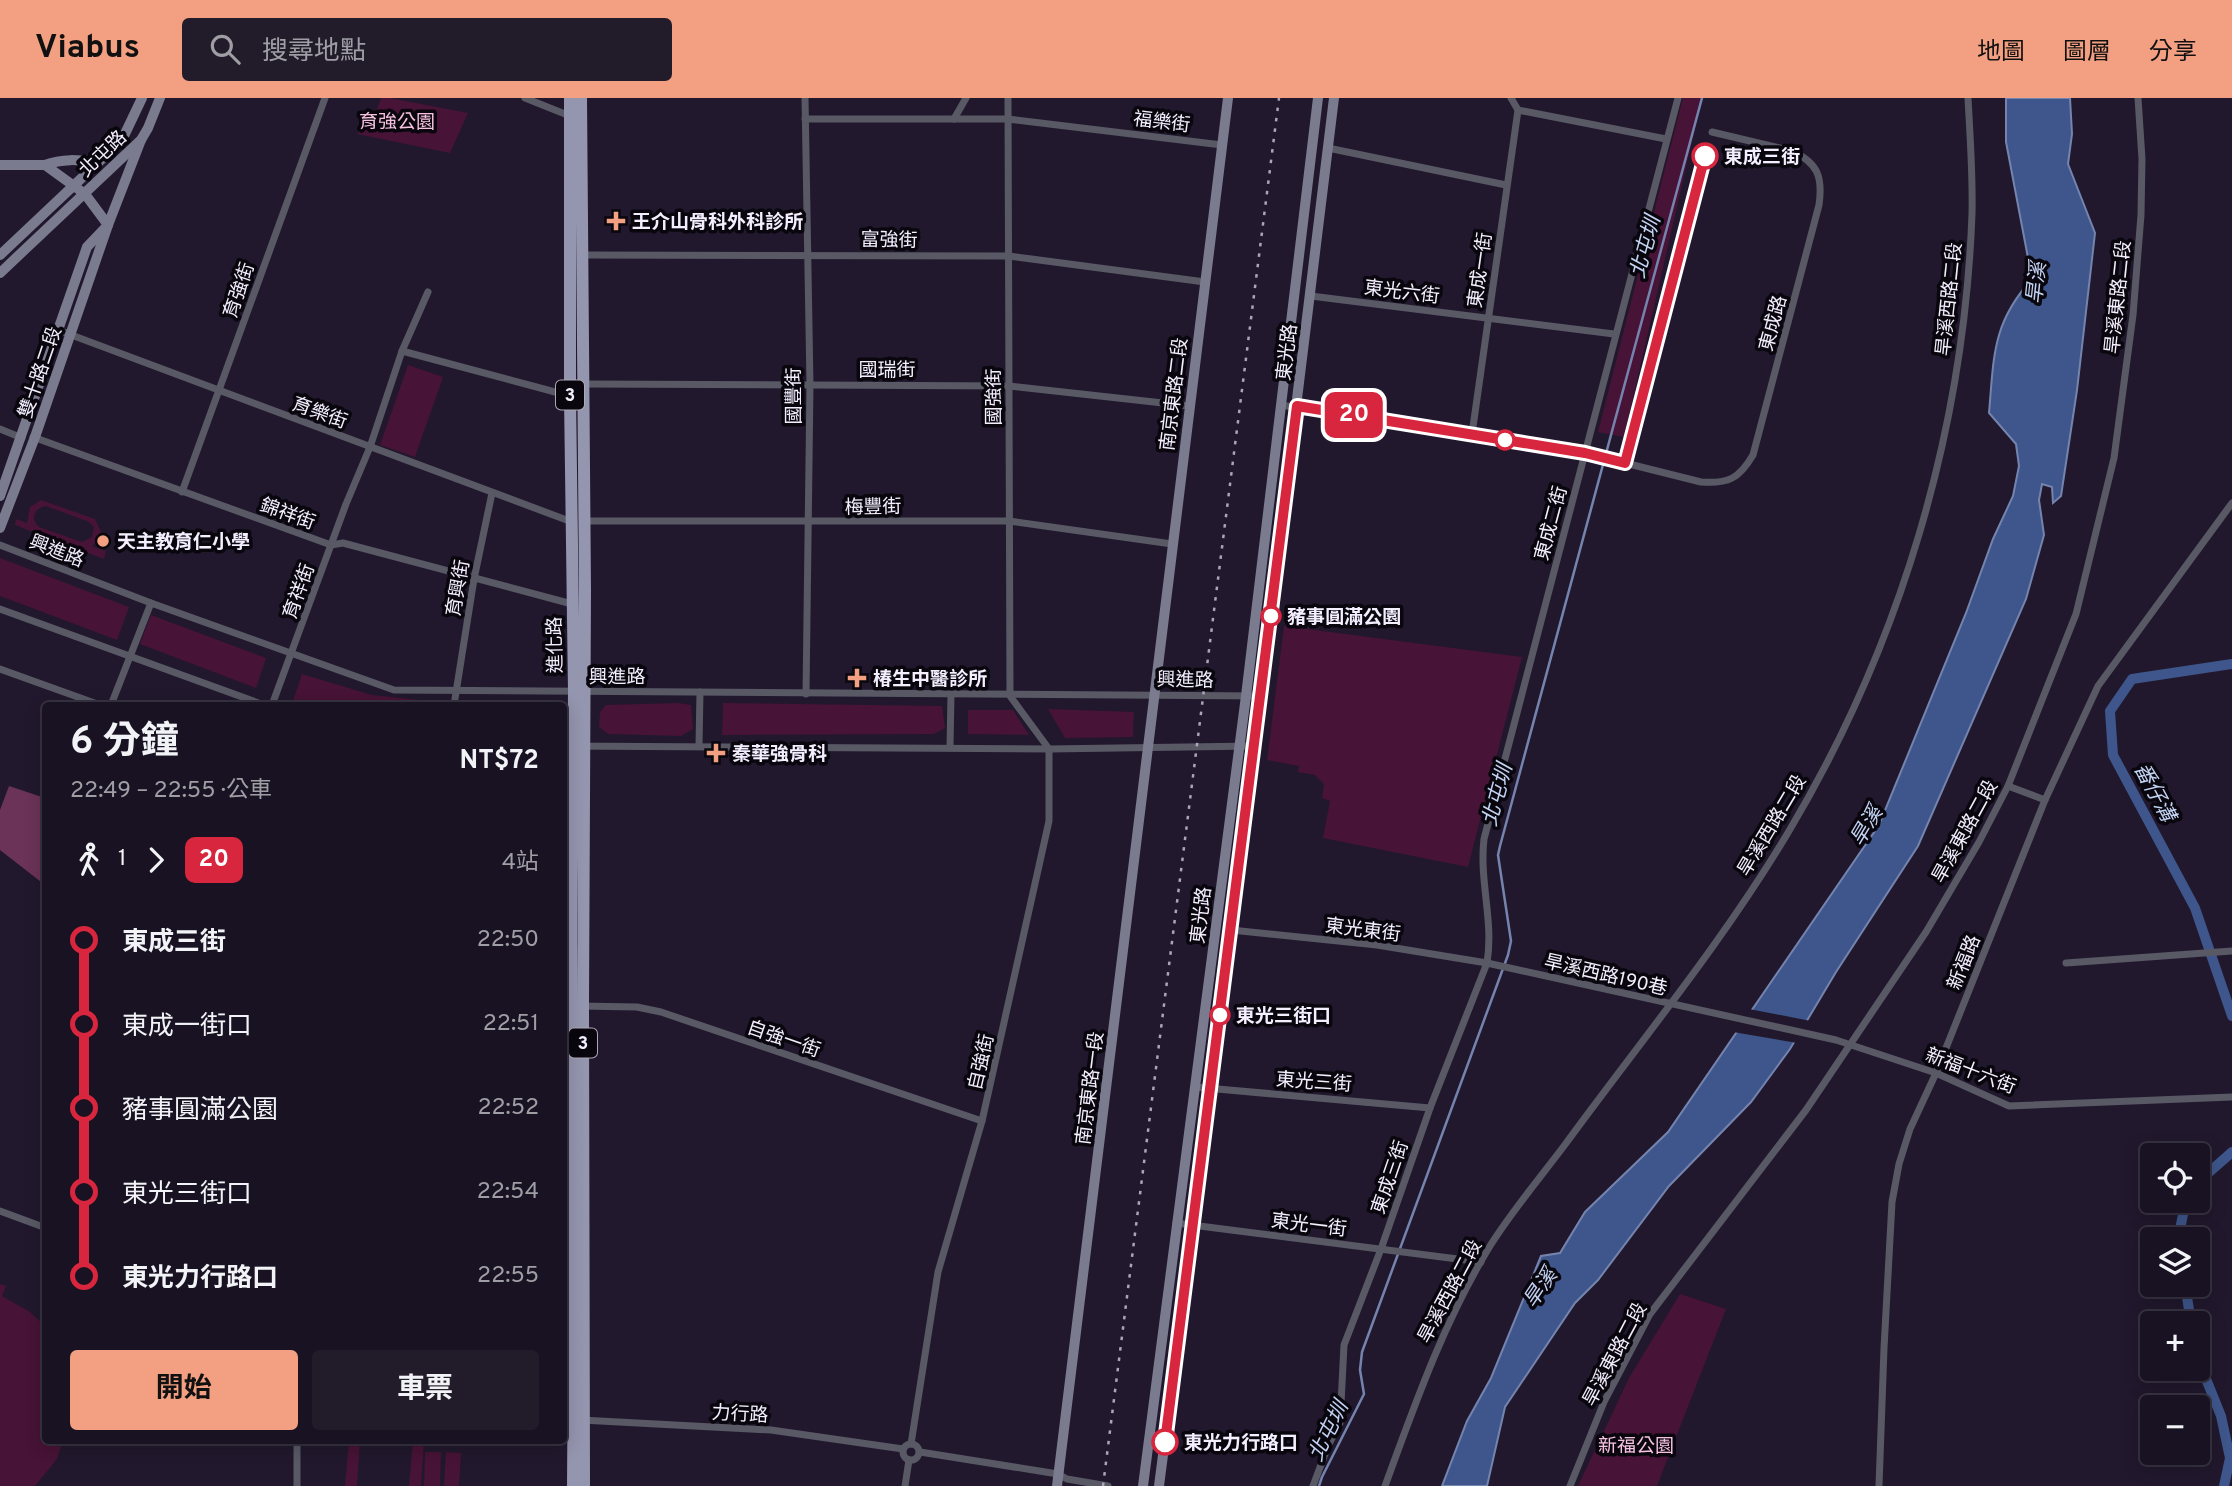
<!DOCTYPE html>
<html lang="zh-TW">
<head>
<meta charset="utf-8">
<style>
  :root { --surface:#191222; --page:#221b2a; --text:#f1f3f6; --muted:#9f9ea5; --line:#373240; --accent:#f2a081 }
  body { margin:0; font-family:Overpass,"Noto Sans TC",sans-serif; background:var(--page); color:var(--text); height:100vh; display:flex; flex-direction:column; font-size:26px; white-space:nowrap }
  * { box-sizing:border-box; margin:0 }
  p { font-size:23px; color:var(--muted) }
  .icon { flex:none; width:38px; height:38px; fill:none; stroke:currentColor; stroke-width:2; stroke-linecap:round; stroke-linejoin:round }
  .map { position:relative; flex:1; overflow:hidden }
  .sheet { position:absolute; left:42px; top:604px; width:525px; height:742px; display:flex; flex-direction:column; background:var(--surface); border-radius:7px; box-shadow:0 4px 18px #0003,0 0 0 2px var(--line) }
  .sheet>* { flex:none }
  .badge { padding:0 14px; border-radius:10px; font-size:24px; line-height:46px }
  .controls { position:absolute; left:2140px; top:1045px; display:grid; gap:14px }
  .controls a { display:grid; place-items:center; width:70px; height:70px; border-radius:7px; background:var(--surface); box-shadow:0 4px 18px #0003,0 0 0 2px var(--line); font-size:35px }
  .map>.badge { position:absolute; translate:-50% -50%; box-shadow:0 0 0 4px #fff }
  .legs { display:flex; align-items:center; gap:10px; height:77px; padding:0 28px; font-size:23px }
  .legs p { margin-inline-start:auto }
  .overview { display:flex; align-items:center; justify-content:space-between; height:119px; padding:0 28px }
  h1 { font-size:38px; font-weight:700; line-height:52px }
  .button { display:flex; gap:14px; margin-top:auto; padding:14px 28px }
  .button a { flex:1; height:80px; border-radius:7px; background:var(--accent); color:#111; font-size:28px; font-weight:700; line-height:80px; text-align:center }
  .button a+a { background:var(--page); color:var(--text) }
  ul { padding:0 28px; list-style:none }
  li { display:flex; align-items:center; gap:24px; height:84px; font-size:26px }
  li i { display:grid; place-items:center; width:10px; height:100%; margin:0 9px; background:currentColor }
  li i::after { content:''; width:18px; height:18px; margin:-9px; border:5px solid; border-radius:50%; background:var(--surface) }
  li p { margin-inline-start:auto }
  li:first-child i { background:linear-gradient(#0000 50%,currentColor 0) }
  li:last-child i { background:linear-gradient(currentColor 50%,#0000 0) }
  header { display:flex; align-items:center; gap:42px; box-sizing:border-box; height:98px; padding:0 35px; background:var(--accent); color:#111 }
  header strong { font-size:33px }
  nav { display:flex; gap:38px; margin-inline-start:auto; font-size:24px }
  .search { width:490px; height:63px; background:var(--page); display:flex; align-items:center; gap:18px; box-sizing:border-box; padding:0 24px; border-radius:7px; color:var(--muted); font-size:26px }
  .map>svg:first-child { display:block }
  .green { fill:#471336; fill-rule:evenodd }
  .forest { fill:#6b3357 }
  .water { fill:#3e568b; stroke:#7584ae; stroke-width:2 }
  .pier { fill:#21182d }
  .lines { fill:none; stroke-linecap:round; stroke-linejoin:round }
  .stream { stroke:#7584ae; stroke-width:2.5 }
  .canal { stroke:#3e568b; stroke-width:10 }
  .street { stroke:#585965; stroke-width:7 }
  .secondary { stroke:#7a7b8e; stroke-width:10 }
  .primary { stroke:#9495ae; stroke-width:12 }
  .rail { stroke:#aca5b7; stroke-width:2.5; stroke-dasharray:3.5 7; stroke-linecap:butt }
  .line-1-casing { stroke:#fff; stroke-width:16 }
  .line-1 { stroke:#d7263d; stroke-width:10 }
  .stop-1-dot { fill:#fff; stroke:#d7263d; stroke-width:3.5 }
  .poi-dot { fill:#f2a081; stroke:#09060e; stroke-width:2.5 }
  .labels { text-anchor:middle; stroke-width:7; stroke-linejoin:round; paint-order:stroke }
  .shield { fill:#09060e; stroke:#aea8b6; stroke-width:2 }
  .shield-label { font-size:18px; font-weight:bold; fill:#f4eefe }
  .park-label { font-size:19px; fill:#f7c1e1; stroke:#09060e }
  .street-label { font-size:19px; fill:#f4eefe; stroke:#09060e }
  .stop-label { font-size:19px; font-weight:bold; fill:#f4eefe; stroke:#09060e; text-anchor:start }
  .poi-label { font-size:19px; font-weight:bold; fill:#f4eefe; stroke:#09060e; text-anchor:start }
  .water-label { font-size:21px; font-style:italic; fill:#c2d2f2; stroke:#09060e }
</style>
</head>
<body>
<header>
<strong>Viabus</strong>
<div class="search"><svg class="icon" aria-label="search" viewBox="0 0 24 24"><circle cx="10" cy="10" r="6"/><path d="M15 15l6 6"/></svg>搜尋地點</div>
<nav><a>地圖</a><a>圖層</a><a>分享</a></nav>
</header>
<div class="map">
<svg width="2232" height="1388" viewBox="0 0 2232 1388">
  <rect width="100%" height="100%" fill="#21182d"/>
  <g class="green">
    <path d="M 381,0 L 390,0 L 468,15 L 450,55 L 357,36 L 376,14 Z"/>
    <path d="M 1683,0 L 1702,0 L 1624,339 L 1598,334 Z"/>
    <path d="M 408,267 L 443,279 L 415,359 L 380,347 Z"/>
    <path d="M 41,402 L 95,421 L 101,434 L 98,443 L 92,448 L 106,453 L 104,461 L 15,427 L 16,421 L 27,425 L 30,409 ZM 46,408 L 89,424 L 94,429 L 92,439 L 82,444 L 39,429 C 30,421 34,410 46,408 Z"/>
    <path d="M 0,460 L 129,509 L 117,542 L 0,498 Z"/>
    <path d="M 151,517 L 266,560 L 256,590 L 140,546 Z"/>
    <path d="M 1284,528 L 1522,559 L 1468,769 L 1323,740 L 1330,703 L 1322,700 L 1324,686 L 1315,677 L 1298,674 L 1299,668 L 1267,662 Z"/>
    <path d="M 302,576 L 372,597 L 447,605 L 446,607 L 304,607 L 293,603 Z"/>
    <rect x="470" y="603" width="91" height="4"/>
    <path d="M 678,605 L 691,607 L 693,631 L 681,638 L 608,636 L 599,629 L 600,614 L 606,607 Z"/>
    <path d="M 723,605 L 942,608 L 945,630 L 934,636 L 722,637 Z"/>
    <path d="M 1048,611 L 1134,614 L 1133,639 L 1065,640 Z"/>
    <path d="M 968,612 L 1013,612 L 1029,637 L 968,636 Z"/>
    <path d="M 0,1186 L 6,1188 L 2,1198 L 30,1214 L 45,1228 L 46,1342 L 63,1342 L 57,1361 L 35,1388 L 0,1388 Z"/>
    <path d="M 1680,1196 L 1726,1211 L 1657,1388 L 1578,1388 L 1629,1280 Z"/>
    <path d="M 349,1342 L 360,1342 L 357,1388 L 345,1388 Z"/>
    <path d="M 413,1342 L 424,1342 L 421,1388 L 409,1388 Z"/>
    <path d="M 425,1354 L 441,1354 L 440,1388 L 424,1388 Z"/>
    <path d="M 446,1354 L 461,1355 L 459,1388 L 444,1388 Z"/>
  </g>
  <path class="forest" d="M 9,688 L 45,700 L 45,787 L 0,752 L 0,712 Z"/>
  <path class="water" d="M 2006,0 L 2070,0 L 2072,36 L 2068,66 L 2095,135 L 2077,292 L 2061,398 L 2053,405 L 2052,389 L 2042,386 L 2039,402 L 2044,437 L 2026,501 L 1918,748 L 1836,874 L 1790,951 L 1751,1004 L 1669,1088 L 1598,1182 L 1575,1205 L 1505,1309 L 1487,1388 L 1442,1388 L 1467,1323 L 1491,1280 L 1541,1158 L 1560,1155 L 1585,1114 L 1668,1034 L 1879,727 L 1966,515 L 1993,441 L 2013,398 L 2019,368 L 2016,346 L 1989,315 C 1994,258 1992,225 2032,181 L 2006,44 Z"/>
  <path class="pier" d="M 1749,911 L 1811,923 L 1797,945 L 1733,934 Z"/>
  <g class="lines">
    <path class="stream" d="M 1319,1388 L 1322,1379 L 1364,1296 L 1360,1272 L 1362,1254 L 1508,857 L 1511,843 L 1498,757 L 1500,748 L 1702,0"/>
    <g class="canal">
      <path d="M 2232,566 L 2132,581 L 2110,613 L 2113,657 L 2195,810 L 2232,918"/>
      <path d="M 2198,1084 L 2232,1054"/>
      <path d="M 2178,1141 L 2186,1102"/>
      <path d="M 2185,1186 L 2191,1225"/>
      <path d="M 2198,1261 L 2221,1318 L 2230,1360 L 2224,1388"/>
    </g>
    <g class="street">
      <path d="M 525,0 L 570,18"/>
      <path d="M 805,0 L 810,287 L 806,596"/>
      <path d="M 1511,0 L 1518,12 L 1666,41"/>
      <path d="M 805,21 L 1008,21 L 1222,47"/>
      <path d="M 954,21 L 966,0"/>
      <path d="M 1328,50 L 1506,87"/>
      <path d="M 582,157 L 1009,158 L 1205,184"/>
      <path d="M 1311,198 L 1614,236"/>
      <path d="M 58,232 L 572,424"/>
      <path d="M 402,253 L 570,298"/>
      <path d="M 583,286 L 1009,288 L 1190,308"/>
      <path d="M 1281,307 L 1585,355 L 1701,384 C 1728,386 1739,381 1753,357 L 1819,107 C 1823,79 1818,65 1792,53 L 1712,34"/>
      <path d="M 0,331 L 22,340"/>
      <path d="M 1472,336 L 1518,12"/>
      <path d="M 33,339 L 331,447 L 343,445 L 572,506"/>
      <path d="M 182,394 L 325,0"/>
      <path d="M 584,423 L 1009,423 L 1172,446"/>
      <path d="M 0,447 L 151,505 L 394,592 L 1261,598"/>
      <path d="M 0,511 L 264,607"/>
      <path d="M 0,571 L 100,607"/>
      <path d="M 111,607 L 151,505"/>
      <path d="M 272,607 L 346,406 L 370,349 L 402,253 L 428,194"/>
      <path d="M 454,607 L 474,481 L 492,395"/>
      <path d="M 699,647 L 700,594"/>
      <path d="M 564,648 L 1049,651 L 1254,648"/>
      <path d="M 950,649 L 951,597"/>
      <path d="M 2008,688 L 2045,702"/>
      <path d="M 1231,832 L 1377,847 L 1487,865 L 1836,942 L 1936,975 L 2009,1008 L 2232,999"/>
      <path d="M 2066,865 L 2232,853"/>
      <path d="M 579,908 L 637,909 L 661,914 L 982,1023"/>
      <path d="M 1195,989 L 1430,1010"/>
      <path d="M 0,1113 L 46,1130"/>
      <path d="M 1176,1125 L 1481,1164"/>
      <path d="M 564,1240 L 577,1241"/>
      <path d="M 581,1322 L 771,1332 L 903,1351"/>
      <circle cx="911" cy="1354" r="8"/>
      <path d="M 911,1346 L 938,1174 L 982,1023 L 1049,723 L 1049,651 L 1010,598 L 1008,0"/>
      <path d="M 920,1354 L 1058,1376 L 1067,1381 L 1108,1388"/>
      <path d="M 297,1388 L 297,1342"/>
      <path d="M 905,1388 L 909,1362"/>
      <path d="M 1313,1388 L 1328,1348 L 1340,1325 L 1344,1247 L 1381,1151 L 1430,1010 L 1487,865 C 1494,823 1479,783 1484,741 L 1678,0"/>
      <path d="M 1385,1388 C 1415,1306 1444,1223 1490,1148 C 1512,1113 1539,1081 1564,1048 C 1640,944 1723,844 1789,733 C 1900,547 1964,333 1972,116 C 1973,77 1970,39 1968,0"/>
      <path d="M 1570,1388 L 1604,1304 L 1650,1216 L 1806,1012 L 1926,834 L 1979,744 L 2008,688 L 2076,516 L 2114,360 L 2133,217 L 2141,117 L 2142,61 L 2138,0"/>
      <path d="M 1879,1388 L 1884,1250 L 1892,1104 L 1899,1066 L 1910,1031 L 1936,975 L 2045,702 L 2098,588 L 2232,405"/>
    </g>
    <g class="secondary">
      <path d="M 0,67 L 45,67 L 85,96 L 108,127 L 87,149 L 0,398"/>
      <path d="M 45,67 C 63,60 79,62 97,64"/>
      <path d="M 0,157 L 122,42 L 142,0"/>
      <path d="M 0,175 L 141,42 L 148,30 L 160,0"/>
      <path d="M 0,430 L 35,339 L 108,127 L 141,42"/>
      <path d="M 1057,1388 L 1228,0"/>
      <path d="M 1143,1388 L 1246,598 L 1318,0"/>
      <path d="M 1159,1388 L 1244,732 L 1334,0"/>
    </g>
    <g class="primary">
      <path d="M 570,0 L 570,298 L 574,594 L 571,841 L 574,1241 L 573,1388"/>
      <path d="M 581,0 L 585,492 L 583,908 L 584,1388"/>
    </g>
    <path class="rail" d="M 1103,1388 L 1279,0"/>
  </g>
  <g class="lines">
    <g class="line-1-casing">
      <path id="line-1" d="M 1165,1344 L 1297,308 L 1585,355 L 1625,365 L 1705,58"/>
    </g>
    <use href="#line-1" class="line-1"/>
  </g>
  <g class="stop-1-dot">
    <circle cx="1705" cy="58" r="12"/>
    <circle cx="1505" cy="342" r="9"/>
    <circle cx="1271" cy="518" r="9"/>
    <circle cx="1220" cy="917" r="9"/>
    <circle cx="1165" cy="1344" r="12"/>
  </g>
  <g class="poi-dot">
    <path d="M612.5 112.5h7v7h7v7h-7v7h-7v-7h-7v-7h7z"/>
    <circle cx="103" cy="443" r="7"/>
    <path d="M853.5 569.5h7v7h7v7h-7v7h-7v-7h-7v-7h7z"/>
    <path d="M712.5 644.5h7v7h7v7h-7v7h-7v-7h-7v-7h7z"/>
  </g>
  <g class="labels">
    <g class="shield">
      <rect x="556" y="282.5" width="28" height="29" rx="5"/>
      <rect x="569" y="930.5" width="28" height="29" rx="5"/>
    </g>
    <g class="shield-label">
      <text x="570" y="303">3</text>
      <text x="583" y="951">3</text>
    </g>
    <g class="park-label">
      <text x="397" y="30">育強公園</text>
      <text x="1636" y="1354">新福公園</text>
    </g>
    <g class="street-label">
      <text transform="translate(1162 23) rotate(7)" y="7">福樂街</text>
      <text transform="translate(102 55) rotate(-44)" y="7">北屯路</text>
      <text transform="translate(889 141) rotate(1)" y="7">富強街</text>
      <text transform="translate(1479 172) rotate(-82)" y="7">東成一街</text>
      <text transform="translate(238 192) rotate(-71)" y="7">育強街</text>
      <text transform="translate(1402 193) rotate(7)" y="7">東光六街</text>
      <text transform="translate(2117 199) rotate(-84)" y="7">旱溪東路二段</text>
      <text transform="translate(1948 201) rotate(-84)" y="7">旱溪西路二段</text>
      <text transform="translate(1772 225) rotate(-75)" y="7">東成路</text>
      <text transform="translate(1286 254) rotate(-83)" y="7">東光路</text>
      <text x="887" y="278">國瑞街</text>
      <text transform="translate(39 274) rotate(-71)" y="7">雙十路二段</text>
      <text transform="translate(1173 296) rotate(-83)" y="7">南京東路二段</text>
      <text transform="translate(793 298) rotate(-90)" y="7">國豐街</text>
      <text transform="translate(993 299) rotate(-90)" y="7">國強街</text>
      <text transform="translate(320 314) rotate(20)" y="7">育樂街</text>
      <text transform="translate(873 408) rotate(-1)" y="7">梅豐街</text>
      <text transform="translate(288 415) rotate(20)" y="7">錦祥街</text>
      <text transform="translate(1550 425) rotate(-75)" y="7">東成二街</text>
      <text transform="translate(57 452) rotate(21)" y="7">興進路</text>
      <text transform="translate(457 490) rotate(-80)" y="7">育興街</text>
      <text transform="translate(298 493) rotate(-70)" y="7">育祥街</text>
      <text transform="translate(554 547) rotate(-91)" y="7">進化路</text>
      <text x="617" y="585">興進路</text>
      <text transform="translate(1185 581) rotate(1)" y="7">興進路</text>
      <text transform="translate(1771 727) rotate(-59)" y="7">旱溪西路二段</text>
      <text transform="translate(1964 733) rotate(-61)" y="7">旱溪東路二段</text>
      <text transform="translate(1200 817) rotate(-83)" y="7">東光路</text>
      <text transform="translate(1363 831) rotate(7)" y="7">東光東街</text>
      <text transform="translate(1963 864) rotate(-68)" y="7">新福路</text>
      <text transform="translate(1606 876) rotate(13)" y="7">旱溪西路190巷</text>
      <text transform="translate(784 940) rotate(19)" y="7">自強一街</text>
      <text transform="translate(980 964) rotate(-77)" y="7">自強街</text>
      <text transform="translate(1971 972) rotate(21)" y="7">新福十六街</text>
      <text transform="translate(1314 983) rotate(4)" y="7">東光三街</text>
      <text transform="translate(1089 990) rotate(-83)" y="7">南京東路一段</text>
      <text transform="translate(1389 1079) rotate(-71)" y="7">東成三街</text>
      <text transform="translate(1309 1126) rotate(7)" y="7">東光一街</text>
      <text transform="translate(1449 1193) rotate(-62)" y="7">旱溪西路二段</text>
      <text transform="translate(1614 1256) rotate(-62)" y="7">旱溪東路二段</text>
      <text transform="translate(740 1315) rotate(3)" y="7">力行路</text>
    </g>
    <g class="stop-label">
      <text x="1724" y="65">東成三街</text>
      <text x="1287" y="525">豬事圓滿公園</text>
      <text x="1236" y="924">東光三街口</text>
      <text x="1184" y="1351">東光力行路口</text>
    </g>
    <g class="poi-label">
      <text x="632" y="130">王介山骨科外科診所</text>
      <text x="117" y="450">天主教育仁小學</text>
      <text x="873" y="587">椿生中醫診所</text>
      <text x="732" y="662">秦華強骨科</text>
    </g>
    <g class="water-label">
      <text transform="translate(1645 149) rotate(-75)" y="7">北屯圳</text>
      <text transform="translate(2036 185) rotate(-84)" y="7">旱溪</text>
      <text transform="translate(2155 694) rotate(62)" y="7">番仔溝</text>
      <text transform="translate(1497 697) rotate(-75)" y="7">北屯圳</text>
      <text transform="translate(1866 728) rotate(-59)" y="7">旱溪</text>
      <text transform="translate(1540 1190) rotate(-56)" y="7">旱溪</text>
      <text transform="translate(1328 1333) rotate(-64)" y="7">北屯圳</text>
    </g>
  </g>
</svg>
<div class="controls">
<a><svg class="icon" aria-label="locate" viewBox="0 0 24 24"><circle cx="12" cy="12" r="6"/><path d="M12 2v4M12 18v4M2 12h4M18 12h4"/></svg></a>
<a><svg class="icon" aria-label="layers" viewBox="0 0 24 24"><path d="M12 4l9 5-9 5-9-5zM3 14l9 5 9-5"/></svg></a>
<a>+</a>
<a>−</a>
</div>
<b class="badge" style="left:1354px;top:317px;background:#d7263d;color:#fff">20</b>
<section class="sheet">
<div class="overview"><div><h1>6 分鐘</h1><p>22:49 – 22:55 · 公車</p></div><b>NT$72</b></div>
<div class="legs"><svg class="icon" aria-label="walk" viewBox="0 0 24 24"><circle cx="13" cy="4" r="2"/><path d="M13 8l-2 6 4 7M11 14l-3 7M7 12l3-4h3l4 4"/></svg>1<svg class="icon" aria-label="forward" viewBox="0 0 24 24"><path d="M9 5l7 7-7 7"/></svg><b class="badge" style="background:#d7263d;color:#fff">20</b><p>4站</p></div>
<ul>
<li><i style="color:#d7263d"></i><b>東成三街</b><p>22:50</p></li>
<li><i style="color:#d7263d"></i><span>東成一街口</span><p>22:51</p></li>
<li><i style="color:#d7263d"></i><span>豬事圓滿公園</span><p>22:52</p></li>
<li><i style="color:#d7263d"></i><span>東光三街口</span><p>22:54</p></li>
<li><i style="color:#d7263d"></i><b>東光力行路口</b><p>22:55</p></li>
</ul>
<div class="button"><a>開始</a><a>車票</a></div>
</section>
</div>
</body>
</html>
